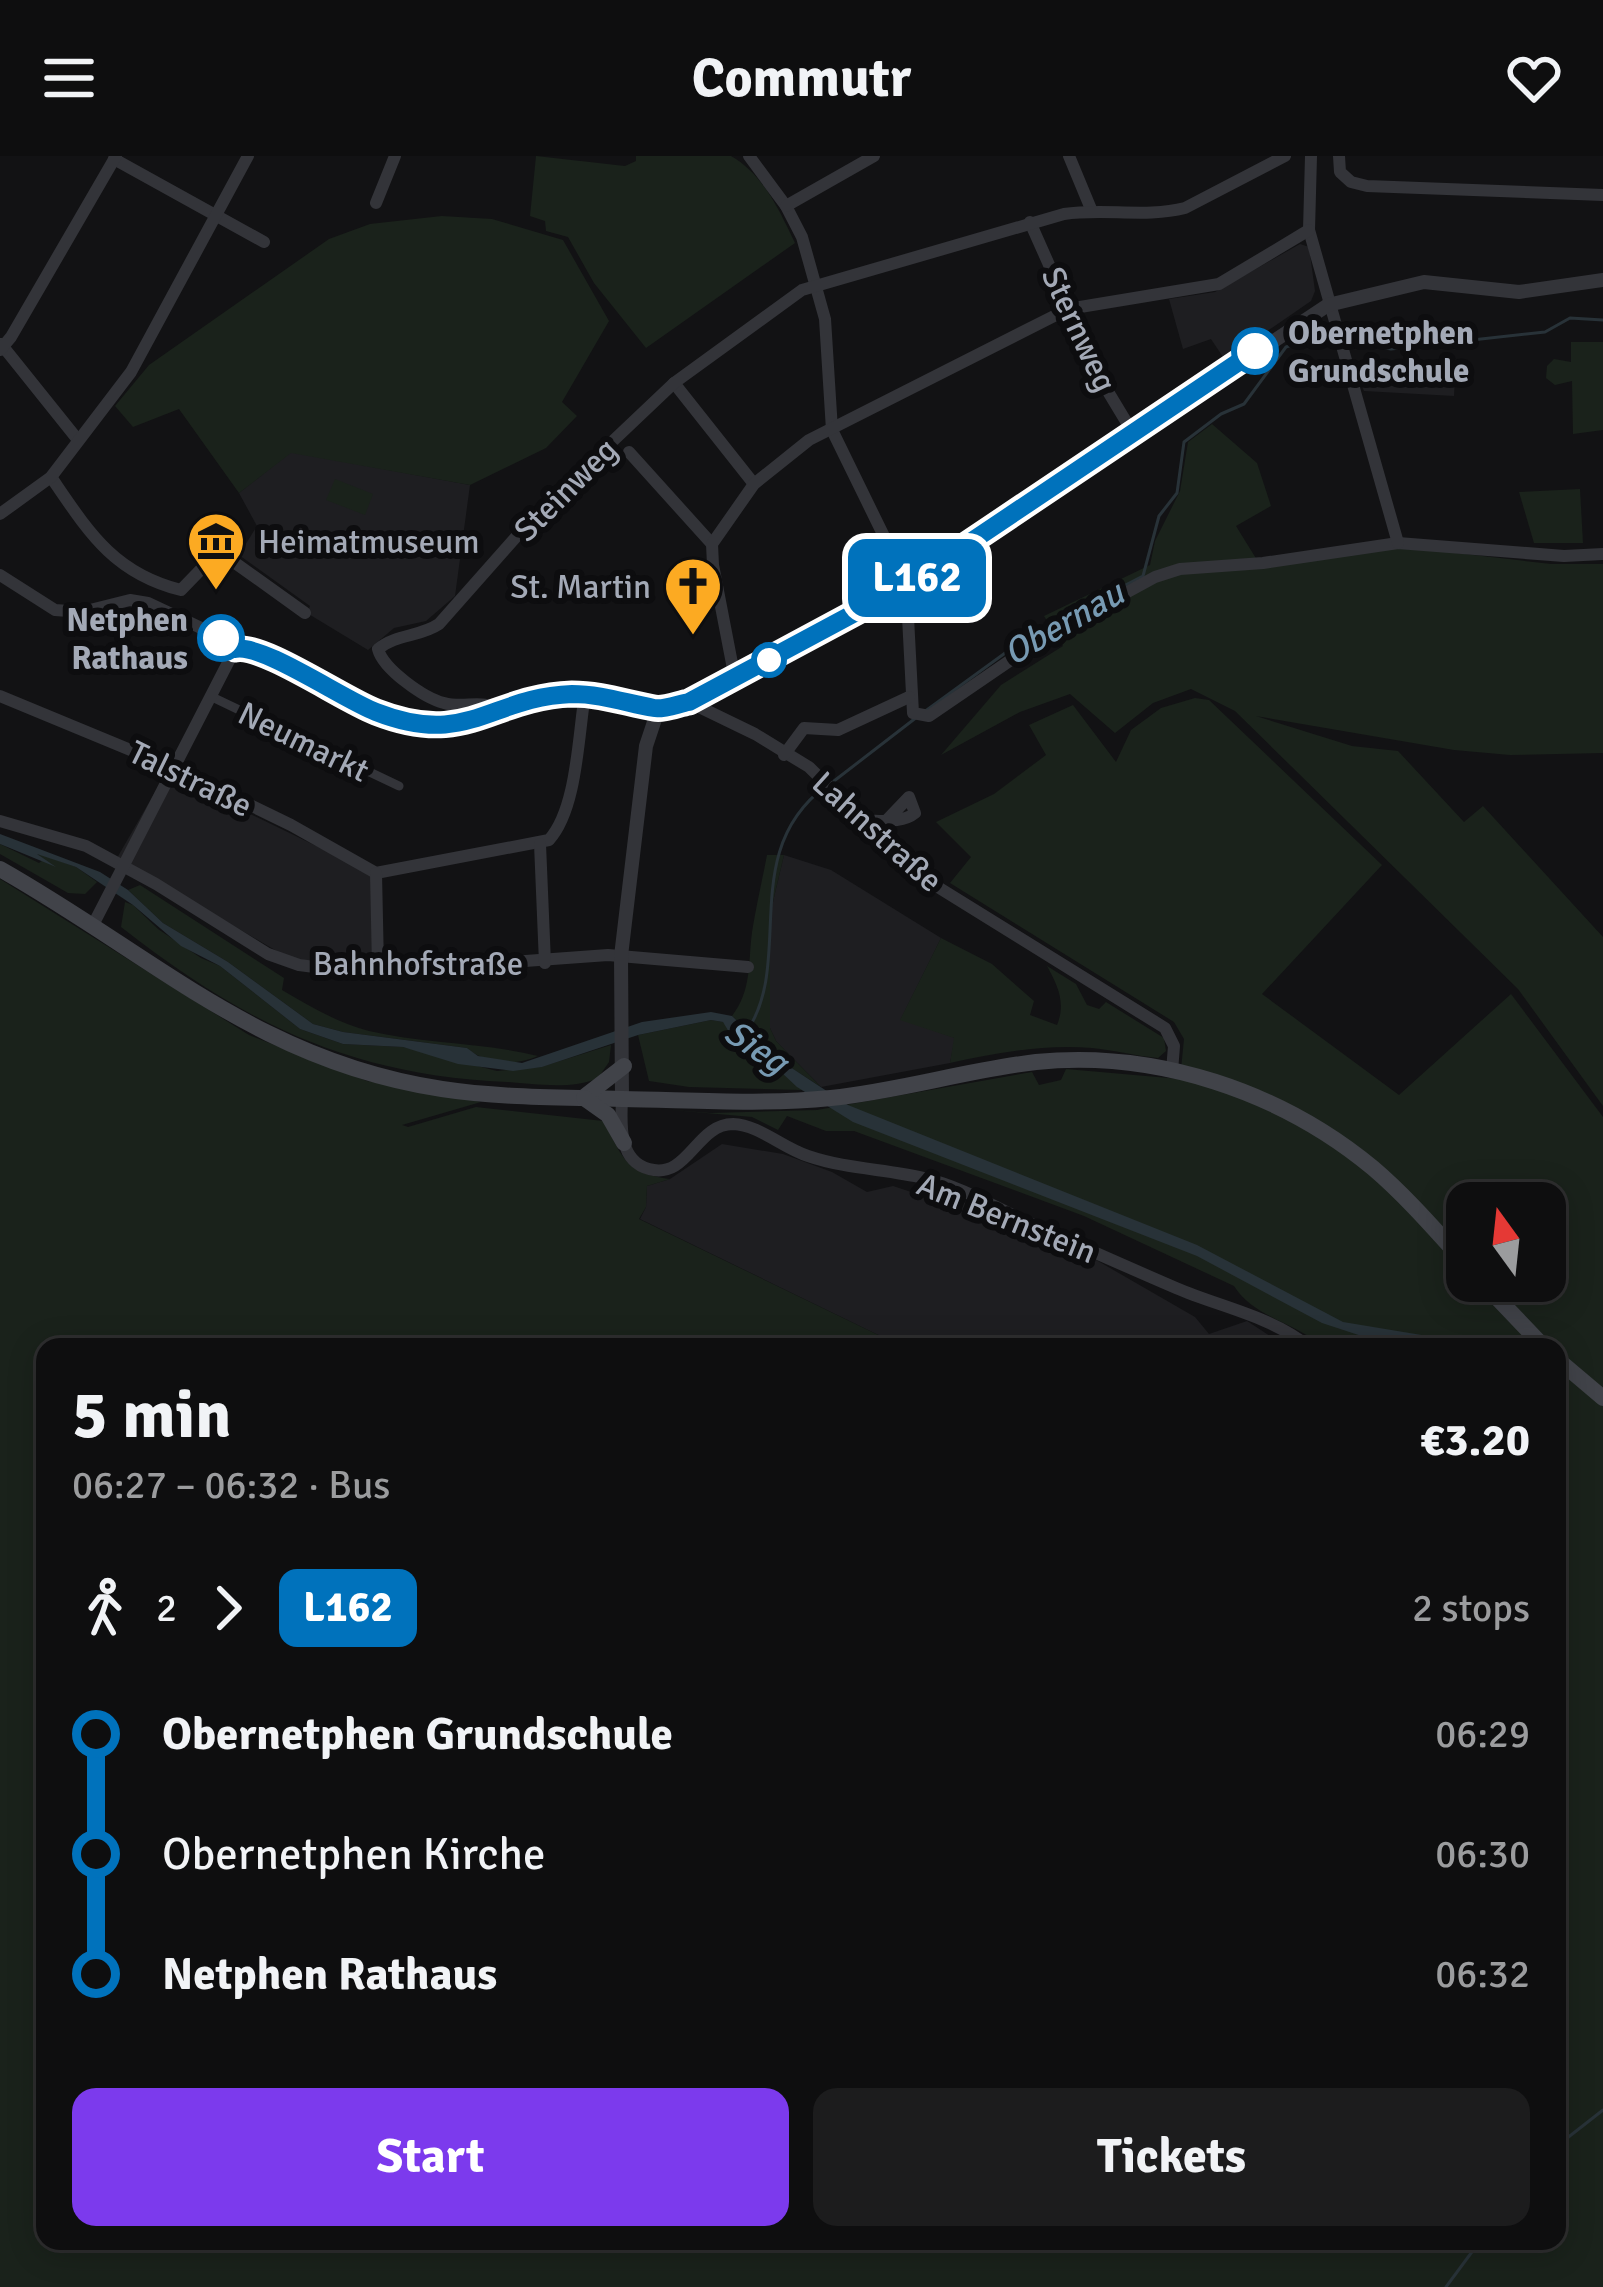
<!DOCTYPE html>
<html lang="en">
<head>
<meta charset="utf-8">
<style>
  :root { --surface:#0e0e0f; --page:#1c1c1d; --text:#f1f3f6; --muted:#9b9c9e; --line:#2e2e2f; --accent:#7c3aed }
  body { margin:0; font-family:Signika,sans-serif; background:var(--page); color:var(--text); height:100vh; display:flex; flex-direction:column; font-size:45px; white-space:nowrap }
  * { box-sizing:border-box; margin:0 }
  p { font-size:39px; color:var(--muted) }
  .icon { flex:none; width:66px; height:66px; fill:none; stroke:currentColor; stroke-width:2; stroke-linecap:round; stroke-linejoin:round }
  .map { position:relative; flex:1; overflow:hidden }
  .panel { position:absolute; left:36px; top:1182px; width:1530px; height:912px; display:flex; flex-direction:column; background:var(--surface); border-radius:24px; box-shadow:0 6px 30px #0003,0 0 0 3px var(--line) }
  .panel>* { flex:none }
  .badge { padding:0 24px; border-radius:18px; font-size:42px; line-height:78px }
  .needle { width:78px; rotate:345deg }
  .buttons { position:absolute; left:1446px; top:1026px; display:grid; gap:24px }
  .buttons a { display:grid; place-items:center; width:120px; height:120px; border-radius:24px; background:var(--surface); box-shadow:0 6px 30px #0003,0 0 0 3px var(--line); font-size:60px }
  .map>.badge { position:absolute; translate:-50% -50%; box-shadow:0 0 0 6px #fff }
  .legs { display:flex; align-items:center; gap:18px; height:132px; padding:0 36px; font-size:39px }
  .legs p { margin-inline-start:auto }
  .head { display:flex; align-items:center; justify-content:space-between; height:204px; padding:0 36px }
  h1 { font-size:66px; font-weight:700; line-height:90px }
  .cta { display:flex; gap:24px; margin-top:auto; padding:24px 36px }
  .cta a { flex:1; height:138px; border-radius:24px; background:var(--accent); color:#fff; font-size:48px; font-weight:700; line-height:138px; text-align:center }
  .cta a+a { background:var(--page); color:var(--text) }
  ul { padding:0 36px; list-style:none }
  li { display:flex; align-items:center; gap:42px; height:120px; font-size:45px }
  li i { display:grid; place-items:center; width:18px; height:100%; margin:0 15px; background:currentColor }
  li i::after { content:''; width:30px; height:30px; margin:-15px; border:9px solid; border-radius:50%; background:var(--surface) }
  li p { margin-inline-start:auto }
  li:first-child i { background:linear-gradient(#0000 50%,currentColor 0) }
  li:last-child i { background:linear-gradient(currentColor 50%,#0000 0) }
  header { display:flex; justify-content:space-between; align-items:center; height:156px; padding:0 36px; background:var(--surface); font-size:54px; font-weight:700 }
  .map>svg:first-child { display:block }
  .built { fill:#1e1e21 }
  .green { fill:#1a221b; fill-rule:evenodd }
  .water { fill:#283238 }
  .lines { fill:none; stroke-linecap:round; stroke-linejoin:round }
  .stream { stroke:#283238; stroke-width:3 }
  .pedestrian { stroke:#333439; stroke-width:9 }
  .minor { stroke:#333439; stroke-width:12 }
  .tertiary { stroke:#333439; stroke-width:14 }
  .secondary { stroke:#414349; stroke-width:16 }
  .line-1-casing { stroke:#fff; stroke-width:27 }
  .line-1 { stroke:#0072bc; stroke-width:18 }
  .stop-1-dot { fill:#fff; stroke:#0072bc; stroke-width:6 }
  .labels { text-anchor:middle; stroke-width:12; stroke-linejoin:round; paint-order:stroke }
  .street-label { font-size:33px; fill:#a3a9b6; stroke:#0d0d0f }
  .stop-label { font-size:33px; font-weight:bold; fill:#a3a9b6; stroke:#0d0d0f; text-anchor:start }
  .poi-label { font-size:33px; fill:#a3a9b6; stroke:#0d0d0f; text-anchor:start }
  .water-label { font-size:36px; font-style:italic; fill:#779ab3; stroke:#0d0d0f }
</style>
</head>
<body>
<header><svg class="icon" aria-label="menu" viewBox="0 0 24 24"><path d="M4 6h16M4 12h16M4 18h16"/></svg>Commutr<svg class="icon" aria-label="heart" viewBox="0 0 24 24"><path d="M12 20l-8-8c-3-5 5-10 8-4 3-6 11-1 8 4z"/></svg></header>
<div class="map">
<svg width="1603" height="2131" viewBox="0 0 1603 2131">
  <rect width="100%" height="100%" fill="#121214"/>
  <g class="built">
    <path d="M 1300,88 L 1309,91 L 1315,135 L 1311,145 L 1225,204 L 1211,183 L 1183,193 L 1169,143 L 1215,136 Z"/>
    <path d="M 1456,203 L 1454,240 L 1364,235 L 1355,214 Z"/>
    <path d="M 291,296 L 470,329 L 455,440 L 426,465 L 394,472 L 368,494 L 307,457 L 310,450 L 239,399 L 257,370 L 239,337 Z"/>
    <path d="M 166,617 L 374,718 L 372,804 L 319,807 L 287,801 L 117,702 Z"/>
    <path d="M 784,699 L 831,714 L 941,782 L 901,863 L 955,882 L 950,907 L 821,931 L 776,885 L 770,872 L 770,758 Z"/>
    <path d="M 722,988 L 783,998 L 832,1016 L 867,1036 L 893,1030 L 929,1042 L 975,1048 L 1084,1097 L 1195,1161 L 1209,1178 L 1247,1165 L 1287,1191 L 903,1191 L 640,1063 L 646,1051 L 647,1030 L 670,1023 Z"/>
  </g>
  <g class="green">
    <path d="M 536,0 L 625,10 L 636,5 L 636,0 L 731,0 C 764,19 779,54 795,87 L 646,192 L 594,127 L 568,81 L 546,75 L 545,65 L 530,60 Z"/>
    <path d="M 442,60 L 492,63 L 563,84 L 609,165 L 562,246 L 577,260 L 546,292 L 470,329 L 291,297 L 239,337 L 179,253 L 133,271 L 115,250 L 149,209 L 329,83 L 370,68 Z"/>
    <path d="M 1571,186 L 1603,186 L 1603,274 L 1573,278 L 1572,225 L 1555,229 L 1546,222 L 1547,210 L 1554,203 L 1571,206 Z"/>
    <path d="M 1212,268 L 1257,307 L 1271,350 L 1236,370 L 1257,404 L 1395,390 L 1551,408 L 1603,408 L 1603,597 L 1510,599 L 1454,594 L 1256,560 L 1352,590 L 1398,595 L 1464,666 L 1483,650 L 1603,781 L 1603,950 L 1518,833 L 1235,555 L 1191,533 L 1153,547 L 1115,577 L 1070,538 L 1020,556 L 941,599 L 1001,529 L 1063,490 L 1044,460 L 1150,409 L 1155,385 L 1180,335 L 1188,286 Z"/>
    <path d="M 335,323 L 373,338 L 365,359 L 326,344 Z"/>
    <path d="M 1580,333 L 1583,387 L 1534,387 L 1519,336 Z"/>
    <path d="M 1195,542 L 1209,544 L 1382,709 L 1262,838 L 1399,939 L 1511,838 L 1603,961 L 1603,2131 L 0,2131 L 0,723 L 249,879 L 367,925 L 481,946 L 402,969 L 408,971 L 476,951 L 603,965 C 624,1002 624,1017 670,1023 L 647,1030 L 646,1051 L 639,1063 L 903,1191 L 45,1191 L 45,2085 L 1557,2085 L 1557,1191 L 1323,1191 C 1296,1166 1254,1162 1234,1130 L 1084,1060 L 854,975 L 826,975 L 787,960 L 778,974 L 752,961 L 660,953 L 710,957 L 817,954 L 1032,916 L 1039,929 L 1061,924 L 1066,913 L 1180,923 L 1184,883 L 1174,866 L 950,727 L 971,701 L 936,666 L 994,638 L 1046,599 L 1029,569 L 1073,549 L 1116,606 L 1131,574 L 1161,552 ZM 1467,1047 L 1545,1047 L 1545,1125 L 1467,1125 Z"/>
    <path d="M 0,688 L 39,707 L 43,704 L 37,697 L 76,711 L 97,726 L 85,738 L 68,737 L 0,698 Z"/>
    <path d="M 767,699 L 784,699 L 770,758 L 770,872 L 776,885 L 821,931 L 776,902 L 732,860 C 752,834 748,807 752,776 C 756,751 762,725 767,699 Z"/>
    <path d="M 140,729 L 284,822 L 282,834 C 309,850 338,867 369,875 C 424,888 482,886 538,900 C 515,910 487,909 467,892 L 343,876 L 313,868 L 228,806 L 163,767 L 128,734 Z"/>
    <path d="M 125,746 L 133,749 L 158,773 L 201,802 L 220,810 L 300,873 L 343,888 L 403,891 L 497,915 L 541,911 L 611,889 L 609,906 L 598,922 C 572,934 535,928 507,926 C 349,919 244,867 121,771 Z"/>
    <path d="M 941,782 L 992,808 L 1034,845 L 1030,859 L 1057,869 C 1066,847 1058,830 1047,810 L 1076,828 L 1087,849 L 1099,853 L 1106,846 L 1164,882 L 1166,895 L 1158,902 C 1136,900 1114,894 1092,892 C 1044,888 997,897 950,907 L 954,882 L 900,864 Z"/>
    <path d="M 711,864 L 723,866 L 802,934 L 689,931 L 649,925 L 638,879 Z"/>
  </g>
  <path class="water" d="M 0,678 L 100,716 L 128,734 L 163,767 L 228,806 L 313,868 L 343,876 L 467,892 L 478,900 L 522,907 L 642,866 L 711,856 L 732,860 L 775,901 L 848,949 L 1197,1089 L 1343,1166 L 1494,1191 L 1389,1189 L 1322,1167 L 1197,1100 L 853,966 L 797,931 L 749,886 L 729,876 L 723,866 L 711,864 L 638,879 L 542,911 L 513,915 L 458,908 L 403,891 L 343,888 L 300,873 L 220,810 L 181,790 L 133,749 L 76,711 L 37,698 L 56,711 L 0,688 Z"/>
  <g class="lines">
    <g class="stream">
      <path d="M 1346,185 L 1391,193 L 1545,176 L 1570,162 L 1603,164"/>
      <path d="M 924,556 L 1034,476 L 1143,420 L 1159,360 L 1177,337 L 1184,286 L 1221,258 L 1244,248 L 1286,191 L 1313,182 L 1336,184"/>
      <path d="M 834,625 L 917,561"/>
      <path d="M 747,875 C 795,804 737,696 826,630"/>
      <path d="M 1557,1990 L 1603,1954"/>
      <path d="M 1446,2131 L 1480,2085"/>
    </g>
    <path class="pedestrian" d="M 210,540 L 399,630"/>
    <g class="minor">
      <path d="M 749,0 L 786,50 L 802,81 L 825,163 L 832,274 L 900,413 L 907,442 L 913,557 L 929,560 L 1043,482 L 1155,421 L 1180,413 L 1263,407 L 1398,387 L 1564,400 L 1603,398"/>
      <path d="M 1069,0 L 1091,53"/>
      <path d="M 1311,0 L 1309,74 L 1398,387"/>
      <path d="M 1339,0 L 1340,16 L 1351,26 L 1367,30 L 1603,39"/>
      <path d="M 114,3 L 264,86"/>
      <path d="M 376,47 L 395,0"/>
      <path d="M 786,50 L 874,0"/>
      <path d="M 1030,66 L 1098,219 L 1133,277"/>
      <path d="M 1,188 L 78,284"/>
      <path d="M 0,194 L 11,181 L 116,0"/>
      <path d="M 674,227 L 754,328"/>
      <path d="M 629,296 L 712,388"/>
      <path d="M 51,321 C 88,375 113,417 181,434 L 210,404 L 224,399 L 305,457"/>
      <path d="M 0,358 L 51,321 L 131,216 L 248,0"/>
      <path d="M 0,419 L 55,454 L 82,456 L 130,444 L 148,447 L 216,479 L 235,493 L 253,494 C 314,523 372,568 441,571 C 463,572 483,561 503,554 C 554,536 607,532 658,554"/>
      <path d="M 735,523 L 713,409 L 712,388 L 754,328 L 809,284 L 1068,153 L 1219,128 L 1309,74"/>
      <path d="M 0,540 L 174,612 L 291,669 L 376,717 L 549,684 C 577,653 578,581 585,538"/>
      <path d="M 689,546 L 755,578 L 809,611 L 920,720 L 1165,872 L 1174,890 L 1172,915"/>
      <path d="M 500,555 C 483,542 464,553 444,547 C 424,542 383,513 378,493 C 396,478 420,481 439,468 L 539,355 L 674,227 L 802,134 L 1064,58 C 1104,52 1146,62 1185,52 L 1285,0"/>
      <path d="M 784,599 L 804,572 L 838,574 L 909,541"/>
      <path d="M 0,665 L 86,690 L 156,728 L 268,798 L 299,809 L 330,813 L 414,813 L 608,799 L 748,811"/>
      <path d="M 861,665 C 878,664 902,668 915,657 L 909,641 L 887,664"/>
      <path d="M 540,688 L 545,807"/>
      <path d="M 376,717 L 378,811"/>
      <path d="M 93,769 L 235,493"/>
      <path d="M 622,943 C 621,967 618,1005 649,1013 C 688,1024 696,968 733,968 C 759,969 783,992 808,1000 C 846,1013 886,1013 924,1022 C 960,1030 993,1050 1025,1065 C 1075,1088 1125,1110 1176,1132 C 1220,1151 1271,1160 1309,1191"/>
    </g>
    <path class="tertiary" d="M 622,943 L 621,800 L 646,590 L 658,554 L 707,538 L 905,430 L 1328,149 L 1424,126 L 1519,136 L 1603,124"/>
    <g class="secondary">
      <path d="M 0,713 C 154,800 258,905 442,933 C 501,942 562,941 622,943 C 692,944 761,949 831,942 C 900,935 967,914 1036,906 C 1156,894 1280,935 1373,1012 C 1407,1041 1437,1076 1467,1109"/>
      <path d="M 584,941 L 624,910"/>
      <path d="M 584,942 L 608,959 L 624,987"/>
      <path d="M 1481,1125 L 1544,1191"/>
      <path d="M 1557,1203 L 1603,1242"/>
    </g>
  </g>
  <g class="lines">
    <g class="line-1-casing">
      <path id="line-1" d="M 221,482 L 235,493 C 262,487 344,544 376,556 C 468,592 490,541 572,538 C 601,538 626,547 654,552 C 663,554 678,548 689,546 L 905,430 L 1255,195"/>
    </g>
    <use href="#line-1" class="line-1"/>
  </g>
  <defs>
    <g id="museum-pin" transform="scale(3)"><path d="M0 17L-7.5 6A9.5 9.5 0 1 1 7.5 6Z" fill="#fcaa22" stroke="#0d0d0f"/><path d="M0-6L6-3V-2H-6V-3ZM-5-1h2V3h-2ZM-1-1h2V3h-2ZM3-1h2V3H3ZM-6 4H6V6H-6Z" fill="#111"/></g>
    <g id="church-pin" transform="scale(3)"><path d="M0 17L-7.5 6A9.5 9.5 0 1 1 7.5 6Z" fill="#fcaa22" stroke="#0d0d0f"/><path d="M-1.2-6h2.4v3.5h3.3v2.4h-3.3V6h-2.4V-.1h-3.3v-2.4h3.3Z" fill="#111"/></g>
  </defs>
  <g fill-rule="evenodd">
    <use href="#museum-pin" x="216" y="385"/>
    <use href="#church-pin" x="693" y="430"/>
  </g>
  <g class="stop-1-dot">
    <circle cx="1255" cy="195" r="21"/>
    <circle cx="221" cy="482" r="21"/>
    <circle cx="769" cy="504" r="15"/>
  </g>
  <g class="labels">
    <g class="street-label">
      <text transform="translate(1080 173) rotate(65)" y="12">Sternweg</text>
      <text transform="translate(565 333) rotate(-45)" y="12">Steinweg</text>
      <text transform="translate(304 585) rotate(26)" y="12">Neumarkt</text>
      <text transform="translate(191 622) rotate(26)" y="12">Talstraße</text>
      <text transform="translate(878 675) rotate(42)" y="12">Lahnstraße</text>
      <text x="418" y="819">Bahnhofstraße</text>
      <text transform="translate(1007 1061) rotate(22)" y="12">Am Bernstein</text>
    </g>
    <g class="stop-label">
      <text x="1288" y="188">Obernetphen<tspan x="1288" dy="38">Grundschule</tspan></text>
      <text x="188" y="475" text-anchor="end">Netphen<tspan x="188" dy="38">Rathaus</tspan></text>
    </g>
    <g class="poi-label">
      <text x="258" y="397">Heimatmuseum</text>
      <text x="651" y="442" text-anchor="end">St. Martin</text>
    </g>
    <g class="water-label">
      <text transform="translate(1063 466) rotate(-30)" y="13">Obernau</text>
      <text transform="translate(757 890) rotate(34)" y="13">Sieg</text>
    </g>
  </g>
</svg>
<div class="buttons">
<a><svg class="needle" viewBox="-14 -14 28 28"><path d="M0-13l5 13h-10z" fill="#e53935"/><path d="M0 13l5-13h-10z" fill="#9b9c9e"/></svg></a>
</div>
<b class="badge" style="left:917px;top:422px;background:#0072bc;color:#fff">L162</b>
<section class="panel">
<div class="head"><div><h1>5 min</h1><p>06:27 – 06:32 · Bus</p></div><b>€3.20</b></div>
<div class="legs"><svg class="icon" aria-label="walk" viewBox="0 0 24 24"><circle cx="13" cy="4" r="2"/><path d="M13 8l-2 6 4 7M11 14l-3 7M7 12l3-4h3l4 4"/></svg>2<svg class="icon" aria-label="forward" viewBox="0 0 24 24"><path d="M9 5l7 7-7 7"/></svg><b class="badge" style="background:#0072bc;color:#fff">L162</b><p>2 stops</p></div>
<ul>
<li><i style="color:#0072bc"></i><b>Obernetphen Grundschule</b><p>06:29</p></li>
<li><i style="color:#0072bc"></i><span>Obernetphen Kirche</span><p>06:30</p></li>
<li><i style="color:#0072bc"></i><b>Netphen Rathaus</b><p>06:32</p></li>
</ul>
<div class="cta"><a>Start</a><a>Tickets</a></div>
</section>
</div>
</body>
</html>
